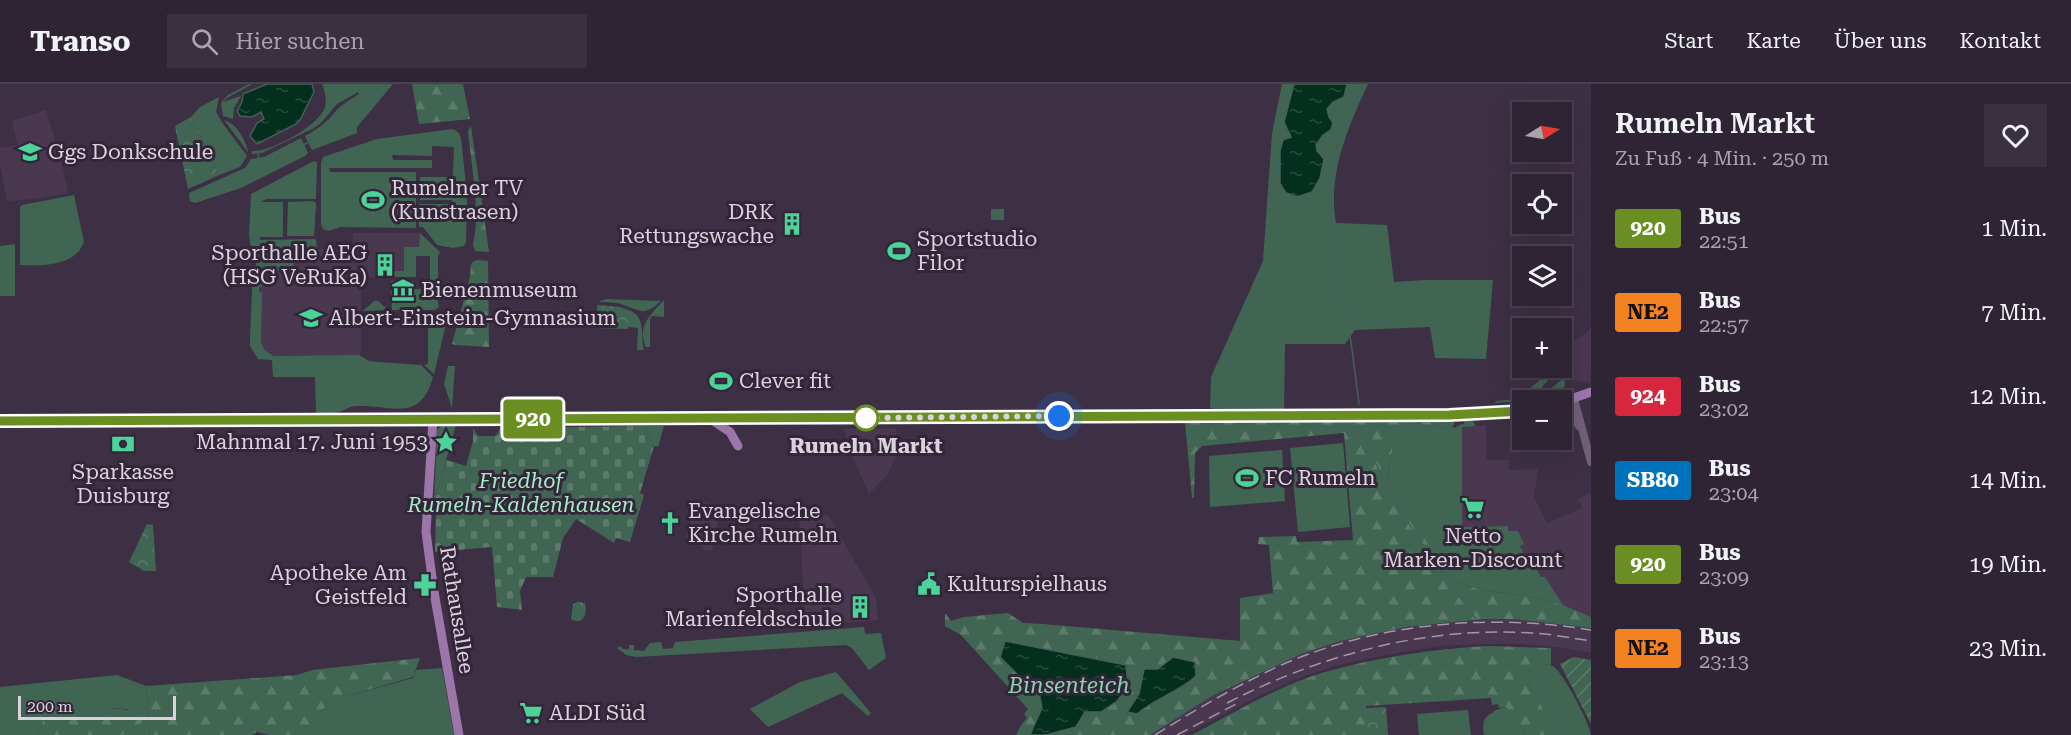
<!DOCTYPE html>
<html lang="de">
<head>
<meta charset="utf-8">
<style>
  :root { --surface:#2e2433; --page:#3a303f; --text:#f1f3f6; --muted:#a7a4ac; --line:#49414e }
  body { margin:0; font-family:"Roboto Serif",serif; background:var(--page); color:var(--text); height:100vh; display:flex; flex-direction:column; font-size:22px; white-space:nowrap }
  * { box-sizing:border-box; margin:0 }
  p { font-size:20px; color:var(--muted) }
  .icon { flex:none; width:33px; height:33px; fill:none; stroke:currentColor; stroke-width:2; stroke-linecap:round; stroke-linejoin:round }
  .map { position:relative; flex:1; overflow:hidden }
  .drawer { display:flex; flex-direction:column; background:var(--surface); width:480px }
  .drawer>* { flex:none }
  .badge { padding:0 12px; border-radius:4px; font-size:21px; line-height:39px }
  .needle { width:39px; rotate:79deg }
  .fabs { position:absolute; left:1512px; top:18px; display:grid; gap:12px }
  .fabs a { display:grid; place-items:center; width:60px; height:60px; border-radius:0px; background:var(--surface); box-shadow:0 6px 24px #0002,0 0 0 2px var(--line); font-size:30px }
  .scale { position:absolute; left:18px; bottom:15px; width:158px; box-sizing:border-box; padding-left:6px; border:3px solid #dbd2de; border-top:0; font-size:16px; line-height:21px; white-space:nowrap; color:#dbd2de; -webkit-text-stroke:4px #342639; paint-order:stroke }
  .you { position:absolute; width:30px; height:30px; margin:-15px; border:4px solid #fff; border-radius:50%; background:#1a73e8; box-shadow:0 0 0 9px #1a73e833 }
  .map>.badge { position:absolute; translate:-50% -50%; box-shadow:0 0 0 3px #fff }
  .round { display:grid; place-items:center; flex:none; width:63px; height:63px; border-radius:0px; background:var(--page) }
  .summary { display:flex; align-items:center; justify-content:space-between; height:102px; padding:0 24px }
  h1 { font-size:28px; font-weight:600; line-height:45px }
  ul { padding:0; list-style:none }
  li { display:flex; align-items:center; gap:18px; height:84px; padding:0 24px }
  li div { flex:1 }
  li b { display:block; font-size:22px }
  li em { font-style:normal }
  li .badge { min-width:66px; font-weight:700; text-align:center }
  header { display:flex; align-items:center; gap:36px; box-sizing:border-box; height:84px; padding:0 30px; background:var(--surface); border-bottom:2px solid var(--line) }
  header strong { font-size:28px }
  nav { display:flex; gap:33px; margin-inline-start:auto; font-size:21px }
  .search { width:420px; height:54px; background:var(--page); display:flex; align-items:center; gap:15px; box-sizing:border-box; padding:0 21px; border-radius:0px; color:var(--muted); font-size:22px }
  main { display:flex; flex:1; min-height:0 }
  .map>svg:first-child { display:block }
  .built { fill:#4a3750 }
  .grass { fill:#406653 }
  .forest { fill:url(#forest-firs); fill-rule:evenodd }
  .cemetery { fill:url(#cemetery-stones) }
  .park { fill:url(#park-crowns) }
  .garden { fill:url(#garden-furrows) }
  .water { fill:url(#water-ripples); stroke:#446058; stroke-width:1.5 }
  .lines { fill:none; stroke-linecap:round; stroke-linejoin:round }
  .stream { stroke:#446058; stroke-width:1.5 }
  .minor { stroke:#716177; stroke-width:8 }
  .major { stroke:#9c75a9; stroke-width:9 }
  .rail { stroke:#a297a6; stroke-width:1.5; stroke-dasharray:12 6; stroke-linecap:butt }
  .line-casing { stroke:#fff; stroke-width:14 }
  .line { stroke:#6b8e23; stroke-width:9 }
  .walk { stroke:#dbd2de; stroke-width:6; stroke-dasharray:0 10.8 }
  .stop-dot { fill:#fff; stroke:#6b8e23; stroke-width:3 }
  .labels { text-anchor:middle; stroke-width:6; stroke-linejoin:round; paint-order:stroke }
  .poi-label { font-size:21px; fill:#dbd2de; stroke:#342639; text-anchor:start }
  .stop-label { font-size:21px; font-weight:bold; fill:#dbd2de; stroke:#342639 }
  .park-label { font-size:21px; font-style:italic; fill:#a4eac6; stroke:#342639 }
  .street-label { font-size:21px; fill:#dbd2de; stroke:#342639 }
  .water-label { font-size:22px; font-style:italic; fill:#8cd1ae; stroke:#342639 }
</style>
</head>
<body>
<header>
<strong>Transo</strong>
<div class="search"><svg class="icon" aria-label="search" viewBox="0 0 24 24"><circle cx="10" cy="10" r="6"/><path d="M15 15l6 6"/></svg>Hier suchen</div>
<nav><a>Start</a><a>Karte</a><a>Über uns</a><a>Kontakt</a></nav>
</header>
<main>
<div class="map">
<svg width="1591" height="651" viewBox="0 0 1591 651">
  <defs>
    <pattern id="forest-firs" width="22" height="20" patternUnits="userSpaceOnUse" patternTransform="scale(1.5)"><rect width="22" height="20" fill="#406653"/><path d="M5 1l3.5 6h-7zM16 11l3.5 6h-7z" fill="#5b7b6b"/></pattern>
    <pattern id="cemetery-stones" width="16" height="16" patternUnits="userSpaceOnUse" patternTransform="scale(1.5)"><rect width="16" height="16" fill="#406653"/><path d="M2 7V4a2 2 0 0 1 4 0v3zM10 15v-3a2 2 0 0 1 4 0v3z" fill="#5b7b6b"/></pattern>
    <pattern id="park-crowns" width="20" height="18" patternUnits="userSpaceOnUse" patternTransform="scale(1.5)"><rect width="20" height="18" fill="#406653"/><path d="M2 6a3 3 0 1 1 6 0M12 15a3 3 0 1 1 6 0" fill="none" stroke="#5b7b6b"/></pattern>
    <pattern id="garden-furrows" width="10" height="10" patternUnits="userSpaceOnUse" patternTransform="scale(1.5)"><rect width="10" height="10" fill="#406653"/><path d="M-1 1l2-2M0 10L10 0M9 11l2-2" fill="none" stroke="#5b7b6b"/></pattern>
    <pattern id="water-ripples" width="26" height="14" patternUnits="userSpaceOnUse" patternTransform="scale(1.5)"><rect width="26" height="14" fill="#042f1e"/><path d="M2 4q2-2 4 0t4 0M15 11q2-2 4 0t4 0" fill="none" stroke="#284c3e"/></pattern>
  </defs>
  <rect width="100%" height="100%" fill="#3e3044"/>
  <g class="built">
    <path d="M 46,26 L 60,72 L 68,109 L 34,115 L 7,117 L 0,80 L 0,64 L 18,61 L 12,38 L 14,36 Z"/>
    <path d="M 353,149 L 420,149 L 419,163 L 404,187 L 392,187 L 391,193 L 361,194 L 361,268 L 359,271 L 274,272 L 269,270 L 263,263 L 261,258 L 262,209 L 259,209 L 259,203 L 262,203 L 259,196 L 260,186 L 294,169 L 317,169 L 317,165 L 352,165 Z"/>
    <path d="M 1591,244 L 1591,298 L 1575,297 L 1566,275 L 1567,267 L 1569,262 Z"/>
    <path d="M 1462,342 L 1486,342 L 1487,376 L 1509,376 L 1509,386 L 1538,385 L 1534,413 L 1547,439 L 1582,424 L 1578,415 L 1591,408 L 1591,533 L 1563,521 L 1545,493 L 1541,493 L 1530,472 L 1525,474 L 1520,462 L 1524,460 L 1508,447 L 1508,442 L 1462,444 Z"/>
    <path d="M 896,344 L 897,372 L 887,391 L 869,410 L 853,374 L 844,345 Z"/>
    <path d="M 695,417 L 721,422 L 712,467 L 704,466 L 698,458 L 686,455 Z"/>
    <path d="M 828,431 L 876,514 L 878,536 L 806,543 L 799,433 Z"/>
    <path d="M 1483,535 L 1513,535 L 1591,544 L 1591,569 L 1565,564 L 1521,560 L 1484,560 L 1438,562 L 1381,572 L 1338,581 L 1296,595 L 1257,613 L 1184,651 L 1150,651 L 1212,612 L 1301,570 L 1341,557 L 1406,543 Z"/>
  </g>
  <g class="grass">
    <path d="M 249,0 L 252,0 L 227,14 L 223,18 L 241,12 L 234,24 L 233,35 L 223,32 L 221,19 L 228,11 Z"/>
    <path d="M 322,0 L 393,0 L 357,43 L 357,49 L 312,66 L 305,52 C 318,45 326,39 335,28 C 340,21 352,15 359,10 L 358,8 L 337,20 L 320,40 L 312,45 L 262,69 L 252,70 L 252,67 C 270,69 320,41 325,23 C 327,15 325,7 322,0 Z"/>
    <path d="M 1282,0 L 1294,0 L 1286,45 L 1292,53 L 1280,67 L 1281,82 L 1317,67 L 1316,61 L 1323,51 L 1331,46 L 1327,25 L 1333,18 L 1344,13 L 1347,0 L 1368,0 C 1348,43 1327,91 1336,139 L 1387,141 L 1394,198 L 1424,196 L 1493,196 L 1486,275 L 1435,274 L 1430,243 L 1355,246 L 1345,260 L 1285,260 L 1284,327 L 1213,326 L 1210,323 L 1211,293 L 1263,177 L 1272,49 Z"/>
    <path d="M 219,13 L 216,28 L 223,40 L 247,72 L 240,83 L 219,91 L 191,33 L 200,23 Z"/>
    <path d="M 224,36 C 237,40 245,55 248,68 Z"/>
    <path d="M 453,45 L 459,49 L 461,54 L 467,111 L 466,158 L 464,162 L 453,164 L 437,161 L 423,143 L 419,143 L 419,120 L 453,120 L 452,116 L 420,116 L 420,93 L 453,93 L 454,63 L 432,62 L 432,72 L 392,71 L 393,76 L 432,76 L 432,84 L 329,84 L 330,88 L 416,88 L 416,144 L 341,143 L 328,147 L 323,145 L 321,140 L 321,79 L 323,73 L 377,55 Z"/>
    <path d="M 301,54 L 308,69 L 305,72 L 241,104 L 195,119 L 190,117 L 189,109 L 245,84 L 251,75 L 264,73 Z"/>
    <path d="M 314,77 L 317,78 L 316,115 L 266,115 L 261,118 L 283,118 L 283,153 L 260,153 L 260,156 L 316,155 L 317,170 L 294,170 L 293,187 L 260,187 L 259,196 L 262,196 L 262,203 L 259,203 L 259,208 L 262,209 L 261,258 C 263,265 267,269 274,272 L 359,271 L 369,277 L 377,278 L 421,281 L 433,293 C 420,339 393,321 357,322 C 350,322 345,326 339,328 C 331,331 323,330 316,330 L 315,293 L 273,293 L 272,276 L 258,275 L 250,262 L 250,254 L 253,185 L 256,185 L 256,168 L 252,168 L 249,152 L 251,110 Z"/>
    <path d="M 74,111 L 84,158 C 82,162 79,168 76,170 C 62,182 37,182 20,181 L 20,123 L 22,121 Z"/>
    <path d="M 313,117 L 316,119 L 316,122 L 314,152 L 287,152 L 288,118 Z"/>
    <path d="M 420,149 L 440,168 L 438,172 L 438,218 L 439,223 L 435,226 L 392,226 L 391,207 L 395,207 L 395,213 L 413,213 L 413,199 L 396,199 L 395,204 L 391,204 L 391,197 L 414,197 L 415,205 L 424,205 L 424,199 L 430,199 L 430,172 L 416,172 L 416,193 L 391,193 L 391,187 L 404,187 L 404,163 L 419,163 Z"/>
    <path d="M 15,160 L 15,212 L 0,212 L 0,162 Z"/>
    <path d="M 606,215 L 661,217 C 645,232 641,227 624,221 C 615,218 606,218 598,218 Z"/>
    <path d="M 664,216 L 664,233 L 652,232 L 650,235 L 650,263 L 646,263 C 637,242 650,231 664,216 Z"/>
    <path d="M 374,217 L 378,217 L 388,226 L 363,227 Z"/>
    <path d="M 628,226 C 647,232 640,251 644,266 L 637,266 L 638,244 L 628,243 Z"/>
    <path d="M 428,238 L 443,238 L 446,240 L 434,290 L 424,281 L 428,280 Z"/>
    <path d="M 448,282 L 455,282 L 452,324 L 444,300 Z"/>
    <path d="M 1554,284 L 1559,284 L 1542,303 L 1546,308 L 1564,294 L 1565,302 C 1546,319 1519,316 1495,319 L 1496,317 L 1527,314 L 1528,306 C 1537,298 1545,292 1554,284 Z"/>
    <path d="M 1472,336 L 1476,342 L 1462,343 L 1462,443 L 1508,442 L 1508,447 L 1518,447 L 1524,460 L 1520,462 L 1525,473 L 1530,472 L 1541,493 L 1545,493 L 1563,521 L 1528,512 L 1482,506 L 1459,499 L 1442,483 L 1387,396 L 1394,356 L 1405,340 L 1414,339 L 1450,344 L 1452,342 L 1454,344 L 1462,340 L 1464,341 L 1464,337 Z"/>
    <path d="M 444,339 L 456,341 L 434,419 L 437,346 Z"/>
    <path d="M 644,342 L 664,342 L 658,363 L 654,362 Z"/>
    <path d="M 1343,359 L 1350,443 L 1298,448 L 1290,364 Z"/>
    <path d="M 1282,366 L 1285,417 L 1210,423 L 1209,372 Z"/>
    <path d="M 864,543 L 865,550 L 881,549 L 886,574 L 869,586 L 852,564 L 846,561 L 636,573 L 626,571 L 617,564 L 620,562 L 623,565 L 629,565 L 629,561 L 634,561 L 634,566 L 644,567 L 650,559 L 661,558 L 663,565 L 673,564 L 675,558 Z"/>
    <path d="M 1544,580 C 1550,581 1554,581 1557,586 C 1566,595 1590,640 1591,651 L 1556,651 L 1556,646 L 1529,602 L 1531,585 Z"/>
    <path d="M 442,584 L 454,651 L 293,651 L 310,641 L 321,626 L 341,614 L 413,594 L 416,586 Z"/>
    <path d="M 836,588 L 871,629 L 868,632 L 842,609 L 768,643 L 750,625 L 800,598 Z"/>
    <path d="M 117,591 L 146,602 L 150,651 L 122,651 L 142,639 L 127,625 L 108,624 L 71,632 L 33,620 L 44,634 L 38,651 L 0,651 L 0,603 Z"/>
    <path d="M 1506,623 L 1513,631 L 1526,651 L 1484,651 C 1483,640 1482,633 1494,628 L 1493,627 Z"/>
    <path d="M 1468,626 L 1471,651 L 1419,651 L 1417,630 Z"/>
  </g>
  <g class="forest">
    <path d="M 412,0 L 463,0 L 470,35 L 419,40 Z"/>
    <path d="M 471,42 L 489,168 L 475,167 C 471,159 476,149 476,140 C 477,108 471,78 468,47 Z"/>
    <path d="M 478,176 L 488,177 L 489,263 L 455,261 L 452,260 L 470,193 L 471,180 L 474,177 Z"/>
    <path d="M 1413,334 L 1453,337 L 1455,340 L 1450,344 L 1414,339 L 1405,340 L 1394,356 L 1387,396 L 1443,483 L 1459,499 L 1482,506 L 1528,512 L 1563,521 L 1591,533 L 1591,544 L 1513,535 L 1483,535 L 1406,543 L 1341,557 L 1301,570 L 1212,612 L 1150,651 L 1046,651 L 1076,643 L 1085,627 L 1101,628 L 1000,573 L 1040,613 L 1042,623 L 1030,651 L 1016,651 L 1022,640 L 1027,634 L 1024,630 L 1028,625 L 961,551 L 945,542 L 945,529 L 951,537 L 964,533 L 1008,529 L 1023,539 L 1043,540 L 1240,557 L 1240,514 L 1273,509 L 1269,461 L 1258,460 L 1259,453 L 1296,452 L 1297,458 L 1353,456 L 1344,349 L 1202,362 L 1195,369 L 1194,414 L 1192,414 L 1185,338 ZM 1173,573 L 1185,602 C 1168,608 1150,618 1137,630 L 1128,628 C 1138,607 1154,588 1173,573 Z"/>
    <path d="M 1488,562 L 1551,564 L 1551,581 L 1544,580 L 1542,585 L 1531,585 L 1529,602 L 1556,646 L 1556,651 L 1526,651 L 1513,631 L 1506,623 L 1499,624 L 1498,620 L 1492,621 L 1491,614 L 1366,622 L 1367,651 L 1192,651 C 1235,628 1278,602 1325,588 C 1378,573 1434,565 1488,562 Z"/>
    <path d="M 420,574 L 413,593 L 341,614 L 321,626 L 310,641 L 293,651 L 270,651 L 257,648 L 252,651 L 150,651 L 146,602 L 297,591 L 312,586 Z"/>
    <path d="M 79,619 L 90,628 L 105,619 L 108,624 L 138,627 L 142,639 L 122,651 L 38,651 L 44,634 L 24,629 L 33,620 L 71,632 Z"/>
  </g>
  <path class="cemetery" d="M 501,342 L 507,342 L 508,344 L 644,342 L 654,362 L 640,409 L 644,411 L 630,458 L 616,454 L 614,459 L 576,435 L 563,454 L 553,493 L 526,493 L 520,507 L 522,526 L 497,523 L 492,463 L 435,468 L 436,431 L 434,419 L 446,376 L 466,382 L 473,357 L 473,344 L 478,352 L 496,352 Z"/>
  <g class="park">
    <path d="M 191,33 L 219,91 L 188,105 L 175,42 Z"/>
    <rect x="991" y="125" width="13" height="11"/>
    <path d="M 597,221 L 620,223 L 628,226 L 628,245 L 597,244 Z"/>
    <path d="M 147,440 L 153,441 L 156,487 L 144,487 L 129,478 Z"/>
    <path d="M 578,518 L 585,519 C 588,530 583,542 571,535 L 573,520 Z"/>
    <path d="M 1386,623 L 1388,651 L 1367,651 L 1365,624 Z"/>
  </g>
  <path class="garden" d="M 1574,573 L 1591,576 L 1591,640 L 1560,580 Z"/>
  <g class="water">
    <path d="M 267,0 L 312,0 L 314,8 L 300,36 L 296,40 L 257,60 L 250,52 L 257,39 L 264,35 L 261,28 L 252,33 L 240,32 L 237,27 L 242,18 L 243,10 Z"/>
    <path d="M 1294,0 L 1347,0 L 1344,13 L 1333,18 L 1327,25 L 1329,33 L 1333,39 L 1331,46 L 1323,51 L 1316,61 L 1317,67 L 1324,75 L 1320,94 L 1312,108 L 1297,113 L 1286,109 L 1280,100 L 1280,67 L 1283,56 L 1291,53 L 1284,38 Z"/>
    <path d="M 1005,557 L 1126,581 L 1128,603 L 1117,617 L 1101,628 L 1085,628 L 1076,643 L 1046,651 L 1030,651 L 1042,624 L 1040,613 L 1000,573 Z"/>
    <path d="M 1173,573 L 1195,578 L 1196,592 C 1179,608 1155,614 1137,630 L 1127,628 L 1139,610 L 1144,585 L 1158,585 Z"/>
  </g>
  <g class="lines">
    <g class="stream">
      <path d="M 258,67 L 259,79 L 265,80 L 341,42 L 373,0"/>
      <path d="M 1359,320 L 1351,258 L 1328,118 L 1336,63 L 1353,23 L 1365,0"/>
      <path d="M 1359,341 C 1388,414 1429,473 1476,535"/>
      <path d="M 1536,594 L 1571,651"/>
    </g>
    <g class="minor">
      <path d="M 1574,315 L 1591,378"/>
      <path d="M 1562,325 L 1571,330 L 1579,342"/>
    </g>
    <g class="major">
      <path d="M 1562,318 L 1591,308"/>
      <path d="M 433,335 L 426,448 L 434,508 L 459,651"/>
      <path d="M 712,336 L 730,348 L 738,362"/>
      <path d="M 0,337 L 1461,331 L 1522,327"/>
    </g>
    <g class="rail">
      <path d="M 1227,619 C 1321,571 1425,542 1532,549 C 1551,550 1571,554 1591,557"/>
      <path d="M 1155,651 C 1195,626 1236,602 1279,582 C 1376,539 1487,529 1591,546"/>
      <path d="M 1177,651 L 1238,619"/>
    </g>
  </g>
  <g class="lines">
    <g class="line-casing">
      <path id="line" d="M 0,337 L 1449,331 L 1522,327"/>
    </g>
    <use href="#line" class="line"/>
    <path class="walk" d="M 866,334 L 1059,332"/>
  </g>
  <defs>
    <g id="school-bare" transform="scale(1.8)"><path d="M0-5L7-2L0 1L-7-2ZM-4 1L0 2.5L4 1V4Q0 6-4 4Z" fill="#4cd39a" stroke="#342639" stroke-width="2.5" paint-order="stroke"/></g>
    <g id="stadium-bare" transform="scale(1.8)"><path d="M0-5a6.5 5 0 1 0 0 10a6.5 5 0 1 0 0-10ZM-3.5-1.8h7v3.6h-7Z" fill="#4cd39a" stroke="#342639" stroke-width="2.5" paint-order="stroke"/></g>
    <g id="building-bare" transform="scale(1.8)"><path d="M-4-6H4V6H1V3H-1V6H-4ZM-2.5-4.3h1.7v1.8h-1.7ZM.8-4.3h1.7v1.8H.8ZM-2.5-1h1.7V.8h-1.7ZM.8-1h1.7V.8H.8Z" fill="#4cd39a" stroke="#342639" stroke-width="2.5" paint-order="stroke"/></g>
    <g id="museum-bare" transform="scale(1.8)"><path d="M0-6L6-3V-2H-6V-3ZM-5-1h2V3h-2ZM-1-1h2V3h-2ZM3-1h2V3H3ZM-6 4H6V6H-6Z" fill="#4cd39a" stroke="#342639" stroke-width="2.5" paint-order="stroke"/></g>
    <g id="sight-bare" transform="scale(1.8)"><path d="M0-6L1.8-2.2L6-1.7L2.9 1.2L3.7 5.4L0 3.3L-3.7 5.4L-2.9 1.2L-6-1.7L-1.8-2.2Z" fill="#4cd39a" stroke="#342639" stroke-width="2.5" paint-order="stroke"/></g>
    <g id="bank-bare" transform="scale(1.8)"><path d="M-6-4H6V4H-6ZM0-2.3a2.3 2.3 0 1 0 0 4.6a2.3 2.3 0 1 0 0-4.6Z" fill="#4cd39a" stroke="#342639" stroke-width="2.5" paint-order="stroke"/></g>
    <g id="supermarket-bare" transform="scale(1.8)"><path d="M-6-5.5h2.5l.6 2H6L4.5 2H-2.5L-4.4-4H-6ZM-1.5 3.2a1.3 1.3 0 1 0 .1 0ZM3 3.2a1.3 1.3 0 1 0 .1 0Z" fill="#4cd39a" stroke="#342639" stroke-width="2.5" paint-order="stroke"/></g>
    <g id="church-bare" transform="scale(1.8)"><path d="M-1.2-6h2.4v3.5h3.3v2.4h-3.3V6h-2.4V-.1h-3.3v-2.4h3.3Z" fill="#4cd39a" stroke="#342639" stroke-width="2.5" paint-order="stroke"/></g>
    <g id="civic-bare" transform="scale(1.8)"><path d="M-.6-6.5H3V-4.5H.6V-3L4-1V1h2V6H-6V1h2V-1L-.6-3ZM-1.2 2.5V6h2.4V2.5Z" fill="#4cd39a" stroke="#342639" stroke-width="2.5" paint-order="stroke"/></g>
    <g id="pharmacy-bare" transform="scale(1.8)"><path d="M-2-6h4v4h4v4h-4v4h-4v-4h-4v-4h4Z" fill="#4cd39a" stroke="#342639" stroke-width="2.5" paint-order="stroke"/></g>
  </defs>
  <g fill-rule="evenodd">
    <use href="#school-bare" x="30" y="68"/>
    <use href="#stadium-bare" x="373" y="116"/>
    <use href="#building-bare" x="792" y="140"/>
    <use href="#stadium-bare" x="899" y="167"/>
    <use href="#building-bare" x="385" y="181"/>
    <use href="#museum-bare" x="403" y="206"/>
    <use href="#school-bare" x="311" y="234"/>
    <use href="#stadium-bare" x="721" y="297"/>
    <use href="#sight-bare" x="446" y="358"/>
    <use href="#bank-bare" x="123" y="360"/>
    <use href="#stadium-bare" x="1247" y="394"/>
    <use href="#supermarket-bare" x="1473" y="424"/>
    <use href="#church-bare" x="670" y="439"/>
    <use href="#civic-bare" x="929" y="500"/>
    <use href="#pharmacy-bare" x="425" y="501"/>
    <use href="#building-bare" x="860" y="523"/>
    <use href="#supermarket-bare" x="531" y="629"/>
  </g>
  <circle class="stop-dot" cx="866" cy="334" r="12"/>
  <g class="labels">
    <g class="poi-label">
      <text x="48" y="75">Ggs Donkschule</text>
      <text x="391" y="111">Rumelner TV<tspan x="391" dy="24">(Kunstrasen)</tspan></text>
      <text x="774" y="135" text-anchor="end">DRK<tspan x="774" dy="24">Rettungswache</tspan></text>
      <text x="917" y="162">Sportstudio<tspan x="917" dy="24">Filor</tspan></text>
      <text x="367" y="176" text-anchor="end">Sporthalle AEG<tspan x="367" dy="24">(HSG VeRuKa)</tspan></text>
      <text x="421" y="213">Bienenmuseum</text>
      <text x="329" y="241">Albert-Einstein-Gymnasium</text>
      <text x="739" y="304">Clever fit</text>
      <text x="428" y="365" text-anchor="end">Mahnmal 17. Juni 1953</text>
      <text x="123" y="395" text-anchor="middle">Sparkasse<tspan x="123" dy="24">Duisburg</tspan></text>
      <text x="1265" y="401">FC Rumeln</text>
      <text x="688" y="434">Evangelische<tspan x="688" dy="24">Kirche Rumeln</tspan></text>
      <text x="1473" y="459" text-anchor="middle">Netto<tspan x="1473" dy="24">Marken-Discount</tspan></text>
      <text x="407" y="496" text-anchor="end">Apotheke Am<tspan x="407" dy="24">Geistfeld</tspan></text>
      <text x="947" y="507">Kulturspielhaus</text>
      <text x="842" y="518" text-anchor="end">Sporthalle<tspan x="842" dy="24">Marienfeldschule</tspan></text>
      <text x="549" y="636">ALDI Süd</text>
    </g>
    <g class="stop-label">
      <text x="866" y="369">Rumeln Markt</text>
    </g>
    <g class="park-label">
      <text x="521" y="404">Friedhof<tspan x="521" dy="24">Rumeln-Kaldenhausen</tspan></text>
    </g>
    <g class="street-label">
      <text transform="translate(457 526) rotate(81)" y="7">Rathausallee</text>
    </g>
    <g class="water-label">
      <text x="1069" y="609">Binsenteich</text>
    </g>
  </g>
</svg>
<div class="fabs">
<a><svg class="needle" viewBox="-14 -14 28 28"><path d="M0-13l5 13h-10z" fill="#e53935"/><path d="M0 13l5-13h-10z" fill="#a7a4ac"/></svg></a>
<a><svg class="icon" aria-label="locate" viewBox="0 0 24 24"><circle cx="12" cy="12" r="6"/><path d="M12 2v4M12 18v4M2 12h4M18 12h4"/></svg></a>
<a><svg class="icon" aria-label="layers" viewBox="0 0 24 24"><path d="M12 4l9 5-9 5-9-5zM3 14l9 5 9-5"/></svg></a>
<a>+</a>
<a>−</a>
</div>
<div class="scale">200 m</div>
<div class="you" style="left:1059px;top:332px"></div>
<b class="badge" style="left:533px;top:335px;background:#6b8e23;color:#fff">920</b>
</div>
<section class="drawer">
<div class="summary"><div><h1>Rumeln Markt</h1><p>Zu Fuß · 4 Min. · 250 m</p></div><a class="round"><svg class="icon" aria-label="heart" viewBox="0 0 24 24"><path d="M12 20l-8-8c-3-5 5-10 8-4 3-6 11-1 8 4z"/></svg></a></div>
<ul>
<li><span class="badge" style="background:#6b8e23;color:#fff">920</span><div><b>Bus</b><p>22:51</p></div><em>1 Min.</em></li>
<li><span class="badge" style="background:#f58220;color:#111">NE2</span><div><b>Bus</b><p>22:57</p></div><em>7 Min.</em></li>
<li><span class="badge" style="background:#d7263d;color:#fff">924</span><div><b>Bus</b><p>23:02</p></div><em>12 Min.</em></li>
<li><span class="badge" style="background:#0072bc;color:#fff">SB80</span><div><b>Bus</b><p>23:04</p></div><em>14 Min.</em></li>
<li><span class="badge" style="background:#6b8e23;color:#fff">920</span><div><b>Bus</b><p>23:09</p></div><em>19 Min.</em></li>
<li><span class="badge" style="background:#f58220;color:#111">NE2</span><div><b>Bus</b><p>23:13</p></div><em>23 Min.</em></li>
</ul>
</section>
</main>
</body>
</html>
